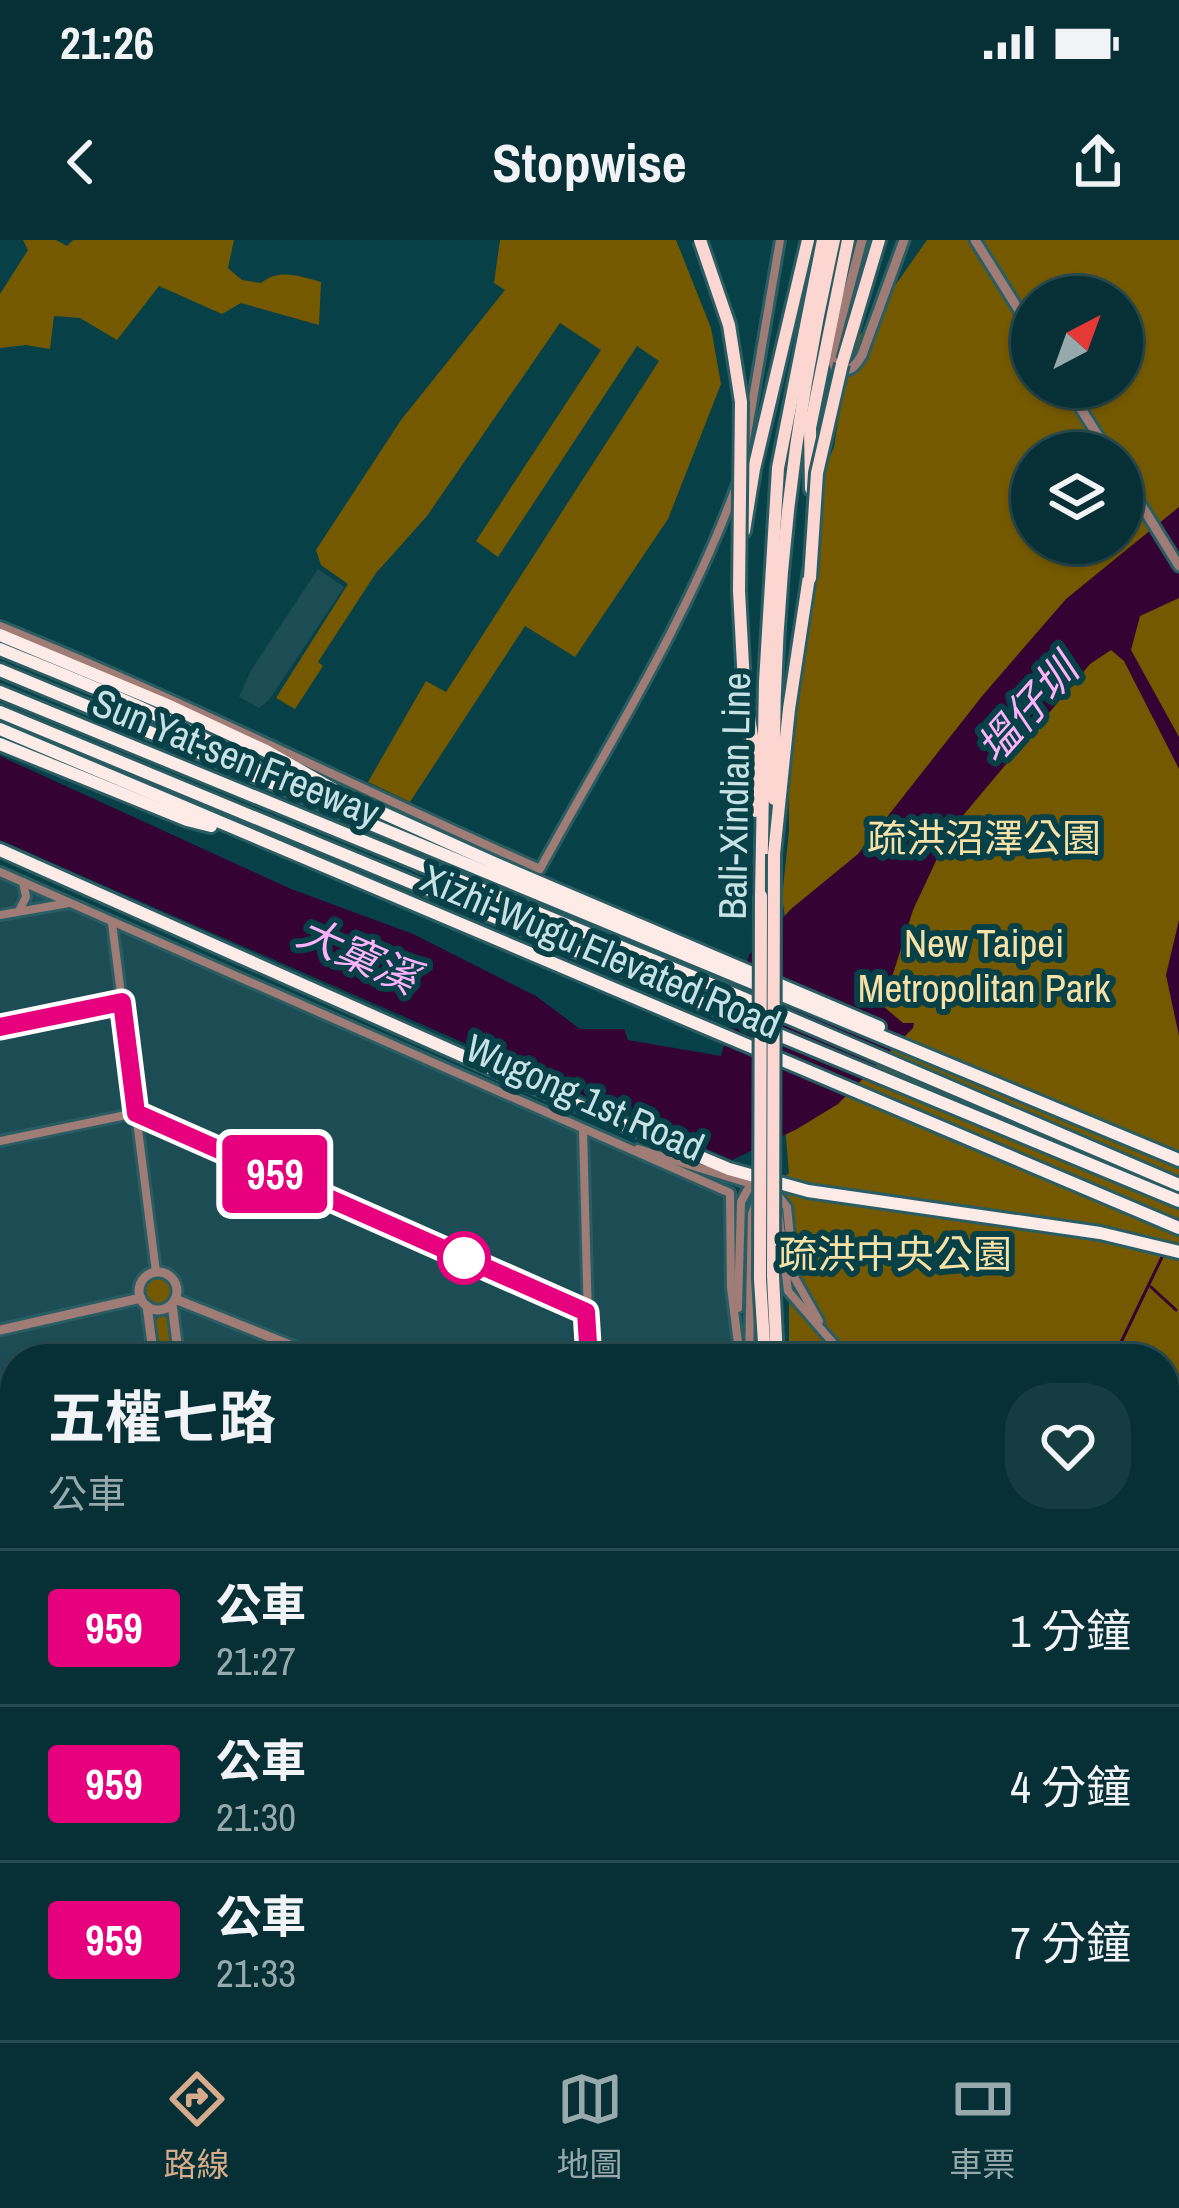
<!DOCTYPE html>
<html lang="zh-TW">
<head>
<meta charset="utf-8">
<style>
  :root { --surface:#063035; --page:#143c41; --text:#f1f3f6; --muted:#98a9ad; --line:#274b50; --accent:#d6ab8b }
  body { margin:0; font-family:"Archivo Narrow","Noto Sans TC",sans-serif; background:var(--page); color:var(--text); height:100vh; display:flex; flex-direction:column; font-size:45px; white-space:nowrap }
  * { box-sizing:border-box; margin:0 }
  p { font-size:39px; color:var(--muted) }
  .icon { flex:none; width:66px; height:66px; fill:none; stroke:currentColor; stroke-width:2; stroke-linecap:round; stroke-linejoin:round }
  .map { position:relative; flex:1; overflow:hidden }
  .panel { position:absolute; left:0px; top:1104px; width:1179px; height:696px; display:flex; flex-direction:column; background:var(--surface); border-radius:48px 48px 0 0; box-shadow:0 3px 9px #0004,0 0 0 3px var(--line) }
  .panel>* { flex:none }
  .badge { padding:0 24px; border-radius:9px; font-size:42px; line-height:78px }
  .needle { width:78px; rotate:41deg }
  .controls { position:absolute; left:1011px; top:36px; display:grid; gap:24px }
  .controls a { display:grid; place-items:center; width:132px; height:132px; border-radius:50%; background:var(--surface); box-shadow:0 3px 9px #0004,0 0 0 3px var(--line); font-size:60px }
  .map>.badge { position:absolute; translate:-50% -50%; box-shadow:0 0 0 6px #fff }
  .round { display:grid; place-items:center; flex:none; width:126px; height:126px; border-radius:48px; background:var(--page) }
  .overview { display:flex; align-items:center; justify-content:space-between; height:204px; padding:0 48px }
  h1 { font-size:57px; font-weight:700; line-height:90px }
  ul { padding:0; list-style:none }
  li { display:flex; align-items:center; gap:36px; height:156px; padding:0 48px; border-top:3px solid var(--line) }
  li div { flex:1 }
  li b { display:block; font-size:45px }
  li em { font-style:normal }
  li .badge { min-width:132px; font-weight:700; text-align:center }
  .status { display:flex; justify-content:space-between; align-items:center; height:84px; padding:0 60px; background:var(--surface); direction:ltr }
  .status svg { height:33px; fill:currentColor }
  header { display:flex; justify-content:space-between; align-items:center; height:156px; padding:0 48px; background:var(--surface); font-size:54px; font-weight:700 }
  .tab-bar { display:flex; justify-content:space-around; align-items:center; height:168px; border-top:3px solid var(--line); background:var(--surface); font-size:33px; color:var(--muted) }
  .tab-bar a { display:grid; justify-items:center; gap:6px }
  .tab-bar .selected { color:var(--accent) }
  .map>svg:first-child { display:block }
  .built { fill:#1d4d54 }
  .green { fill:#745900; fill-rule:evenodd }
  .water { fill:#340334 }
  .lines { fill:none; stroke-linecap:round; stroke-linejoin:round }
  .stream { stroke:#340334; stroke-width:3 }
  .minor-casing { stroke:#2a5d63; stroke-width:14 }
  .tertiary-casing { stroke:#2a5d63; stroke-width:15 }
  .trunk-casing { stroke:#2a5d63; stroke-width:18 }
  .motorway-casing { stroke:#2a5d63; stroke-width:18 }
  .minor { stroke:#9f7c76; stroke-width:8 }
  .tertiary { stroke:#9f7c76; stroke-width:9 }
  .trunk { stroke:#fcd6d0; stroke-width:12 }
  .motorway { stroke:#fdebe8; stroke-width:12 }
  .trunk-bridge-casing { stroke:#2a5d63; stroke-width:18; stroke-linecap:butt }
  .trunk-bridge { stroke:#fcd6d0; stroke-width:12 }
  .line-casing { stroke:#fff; stroke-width:27 }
  .line { stroke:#e6007e; stroke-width:18 }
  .stop-dot { fill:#fff; stroke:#e6007e; stroke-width:6 }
  .labels { text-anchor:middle; stroke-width:12; stroke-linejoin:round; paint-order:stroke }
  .street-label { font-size:39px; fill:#c7e1e5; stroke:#084047 }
  .park-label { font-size:39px; fill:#f8e1a7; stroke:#084047 }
  .water-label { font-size:42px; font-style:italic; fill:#ffb2fb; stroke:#084047 }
</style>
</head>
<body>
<div class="status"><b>21:26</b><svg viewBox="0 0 49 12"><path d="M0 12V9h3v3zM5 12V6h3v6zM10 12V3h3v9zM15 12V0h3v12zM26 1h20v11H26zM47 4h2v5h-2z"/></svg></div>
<header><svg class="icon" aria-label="back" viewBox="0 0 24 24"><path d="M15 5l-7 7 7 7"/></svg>Stopwise<svg class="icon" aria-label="share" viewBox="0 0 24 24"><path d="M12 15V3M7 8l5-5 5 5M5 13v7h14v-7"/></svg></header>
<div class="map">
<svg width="1179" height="1800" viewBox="0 0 1179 1800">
  <rect width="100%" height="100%" fill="#084047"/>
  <g class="built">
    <path d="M 318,329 L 344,347 L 269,460 L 259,468 L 239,457 L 251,430 Z"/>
    <path d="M 0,638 L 727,957 L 728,1057 L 733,1119 L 15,1119 L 15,1785 L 299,1785 L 280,1787 L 276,1800 L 0,1800 Z"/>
  </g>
  <g class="green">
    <path d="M 23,0 L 56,0 L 67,6 L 73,0 L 234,0 L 228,28 L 242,40 L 261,43 C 278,28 301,36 321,42 L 319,85 L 241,63 L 222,74 L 159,46 L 117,100 L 80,78 L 54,76 L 50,109 L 26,105 L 0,108 L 0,54 L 28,10 Z"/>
    <path d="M 500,0 L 676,0 L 711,88 L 721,144 L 668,279 L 575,417 L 525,386 L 410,562 L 368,542 L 426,441 L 446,452 L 659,121 L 637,106 L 498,317 L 476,301 L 601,110 L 560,83 L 427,276 L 376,333 L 318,422 L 323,426 L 295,469 L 276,458 L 348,344 L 321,325 L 316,310 L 401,180 L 505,50 L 494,43 Z"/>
    <path d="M 927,0 L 1179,0 L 1179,1800 L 935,1800 L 929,1785 L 1164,1785 L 1164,1119 L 789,1119 L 789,1044 L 780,940 L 789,933 L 781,838 L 789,703 L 782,658 L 789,591 L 788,504 L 821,237 L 834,207 L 849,111 ZM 1032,57 L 1122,57 L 1122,147 L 1032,147 ZM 1032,213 L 1122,213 L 1122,303 L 1032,303 Z"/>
    <circle cx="159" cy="1052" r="14"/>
    <path d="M 161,1075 L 170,1079 L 175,1119 L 160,1119 L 155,1081 Z"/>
  </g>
  <g class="water">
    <path d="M 1179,267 L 1179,358 L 1140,376 L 1131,410 L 1179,497 L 1179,529 L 1124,421 L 1111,410 L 1090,424 L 950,591 L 913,670 L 883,766 L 903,783 L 914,783 L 913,788 L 838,864 L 797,889 L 732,920 L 0,600 L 0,516 L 291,649 L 413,694 L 536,756 L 580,789 L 624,789 L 628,800 L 721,816 L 749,715 L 791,669 L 858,614 L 983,455 L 1066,359 Z"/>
    <path d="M 1179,680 L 1179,796 L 1166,735 Z"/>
    <path d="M 1164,1590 L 1170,1606 L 1178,1604 L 1179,1627 L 1174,1629 L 1179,1645 L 1179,1800 L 1123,1800 L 1118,1785 L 1164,1785 Z"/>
  </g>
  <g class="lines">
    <g class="stream">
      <path d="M 1151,1047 L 1176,1070"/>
      <path d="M 1113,1119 L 1164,1013"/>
      <path d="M 971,1785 L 976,1800"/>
    </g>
    <g class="minor-casing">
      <g id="minor">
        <path d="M 745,206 L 780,0"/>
        <path d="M 0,386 C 183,460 359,549 540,629 C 609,503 688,379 737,244"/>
        <path d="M 0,632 L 730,953 L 731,1047 L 740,1119"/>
        <path d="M 19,671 L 26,657 L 23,642"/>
        <path d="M 0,675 L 69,663"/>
        <path d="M 112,683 L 156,1032"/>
        <path d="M 0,786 L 122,762"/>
        <path d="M 583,890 L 589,1119"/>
        <path d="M 0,901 L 136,873"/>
        <path d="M 638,909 L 761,947"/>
        <path d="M 775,952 L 787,967 L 794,1037 L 819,1081"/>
        <path d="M 777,964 L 788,1051 L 847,1119"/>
        <path d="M 738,1068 L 741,962 L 748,949 L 755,946"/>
        <path d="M 749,1119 L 752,974 L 757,960"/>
        <path d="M 0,1223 L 15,1220"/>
        <path d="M 0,1341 L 15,1338"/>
        <path d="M 0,1527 L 15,1524"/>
        <path d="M 0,1715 L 15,1712"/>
        <path d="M 0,1720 L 15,1733"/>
        <path d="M 75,1785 L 93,1800"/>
        <path d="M 474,1785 L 476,1800"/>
        <path d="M 666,1785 L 668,1800"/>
        <path d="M 890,1785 L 895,1800"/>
        <path d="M 950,1785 L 955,1800"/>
        <path d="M 211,1800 L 235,1795"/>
      </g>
    </g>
    <g class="tertiary-casing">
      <g id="tertiary">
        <path d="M 862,0 L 831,117 L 836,129 C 850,133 855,127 862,115 L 904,0"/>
        <path d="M 975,0 L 1032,91"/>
        <path d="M 1067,147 L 1109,213"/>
        <path d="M 1122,234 L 1179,326"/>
        <circle cx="158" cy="1051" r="19"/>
        <path d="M 175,1059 L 325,1119"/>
        <path d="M 172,1064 L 179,1119"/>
        <path d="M 147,1066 L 154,1119"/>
        <path d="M 0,1090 L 141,1058"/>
        <path d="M 1179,1199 L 1175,1241 L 1179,1301"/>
        <path d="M 235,1785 L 237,1800"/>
        <path d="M 270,1800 L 272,1785"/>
      </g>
    </g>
    <g class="trunk-casing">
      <g id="trunk">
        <path d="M 842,124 L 879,0"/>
        <path d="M 811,249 L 810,188 L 848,0"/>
        <path d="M 744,291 L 754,229 L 808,0"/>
        <path d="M 744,444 L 755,516 L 755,571"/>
        <path d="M 774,559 C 771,369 792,185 834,0"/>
        <path d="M 774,614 L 789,469 L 810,330"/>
        <path d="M 761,656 L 765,442 L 778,228 L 823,0"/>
        <path d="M 906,1785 L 911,1800"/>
        <path d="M 917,1785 L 922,1800"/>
      </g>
    </g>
    <g class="motorway-casing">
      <g id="motorway">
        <path d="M 0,395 L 165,464 L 266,511 L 345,556 L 494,623 L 879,787"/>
        <path d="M 0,409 C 90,446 181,480 263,533"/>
        <path d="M 0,430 L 1179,920"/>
        <path d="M 0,452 L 689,735 L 1179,945"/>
        <path d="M 0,472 L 1179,961"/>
        <path d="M 0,489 L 1179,988"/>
        <path d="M 0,504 L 187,580 L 211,586"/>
        <path d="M 0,610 L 508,836 L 729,929 L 808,951 L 1100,993 L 1179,1012"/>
      </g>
    </g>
    <use href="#minor" class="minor"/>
    <use href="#tertiary" class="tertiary"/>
    <use href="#trunk" class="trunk"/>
    <use href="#motorway" class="motorway"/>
    <g class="trunk-bridge-casing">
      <g id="trunk-bridge">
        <path d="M 700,0 L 729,85 L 741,162 L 739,351 L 744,444"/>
        <path d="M 810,338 L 817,233 L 842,124"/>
        <path d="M 774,614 L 773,1036 L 777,1119"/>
        <path d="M 761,656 L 760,1039 L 765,1119"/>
      </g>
    </g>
    <use href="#trunk-bridge" class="trunk-bridge"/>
  </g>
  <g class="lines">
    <g class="line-casing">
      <path id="line" d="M 0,787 L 122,762 L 136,873 L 586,1072 L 589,1119"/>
    </g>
    <use href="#line" class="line"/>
  </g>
  <circle class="stop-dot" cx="464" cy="1018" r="24"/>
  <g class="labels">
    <g class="street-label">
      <text transform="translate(236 517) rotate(22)" y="14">Sun Yat-sen Freeway</text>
      <text transform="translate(734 556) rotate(-89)" y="14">Bali-Xindian Line</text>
      <text transform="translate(601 711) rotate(23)" y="14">Xizhi-Wugu Elevated Road</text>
      <text transform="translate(585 857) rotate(24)" y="14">Wugong 1st Road</text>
    </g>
    <g class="park-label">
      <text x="984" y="612">疏洪沼澤公園</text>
      <text x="984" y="717">New Taipei<tspan x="984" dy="45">Metropolitan Park</tspan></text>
      <text x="895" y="1028">疏洪中央公園</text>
    </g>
    <g class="water-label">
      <text transform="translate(1027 469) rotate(-48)" y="15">塭仔圳</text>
      <text transform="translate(358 715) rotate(24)" y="15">大窠溪</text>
    </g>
  </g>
</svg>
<div class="controls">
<a><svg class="needle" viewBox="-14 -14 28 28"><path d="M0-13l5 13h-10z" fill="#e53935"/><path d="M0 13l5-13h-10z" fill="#98a9ad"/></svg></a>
<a><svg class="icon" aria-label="layers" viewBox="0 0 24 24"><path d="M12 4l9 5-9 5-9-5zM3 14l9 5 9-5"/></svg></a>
</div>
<b class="badge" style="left:275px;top:934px;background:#e6007e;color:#fff">959</b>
<section class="panel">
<div class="overview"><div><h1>五權七路</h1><p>公車</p></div><a class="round"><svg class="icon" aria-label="heart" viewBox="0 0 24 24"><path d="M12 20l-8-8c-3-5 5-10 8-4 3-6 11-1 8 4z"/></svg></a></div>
<ul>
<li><span class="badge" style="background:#e6007e;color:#fff">959</span><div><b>公車</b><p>21:27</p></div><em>1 分鐘</em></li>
<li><span class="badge" style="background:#e6007e;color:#fff">959</span><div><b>公車</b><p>21:30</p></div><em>4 分鐘</em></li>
<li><span class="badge" style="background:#e6007e;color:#fff">959</span><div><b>公車</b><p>21:33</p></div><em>7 分鐘</em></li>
</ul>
</section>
</div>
<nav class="tab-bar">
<a class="selected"><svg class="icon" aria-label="directions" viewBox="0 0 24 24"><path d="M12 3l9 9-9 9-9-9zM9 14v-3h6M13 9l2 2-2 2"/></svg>路線</a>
<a><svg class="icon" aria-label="map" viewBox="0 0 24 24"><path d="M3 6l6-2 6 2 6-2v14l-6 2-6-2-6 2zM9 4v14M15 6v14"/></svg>地圖</a>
<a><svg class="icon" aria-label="tickets" viewBox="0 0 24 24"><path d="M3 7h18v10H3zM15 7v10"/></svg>車票</a>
</nav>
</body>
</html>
